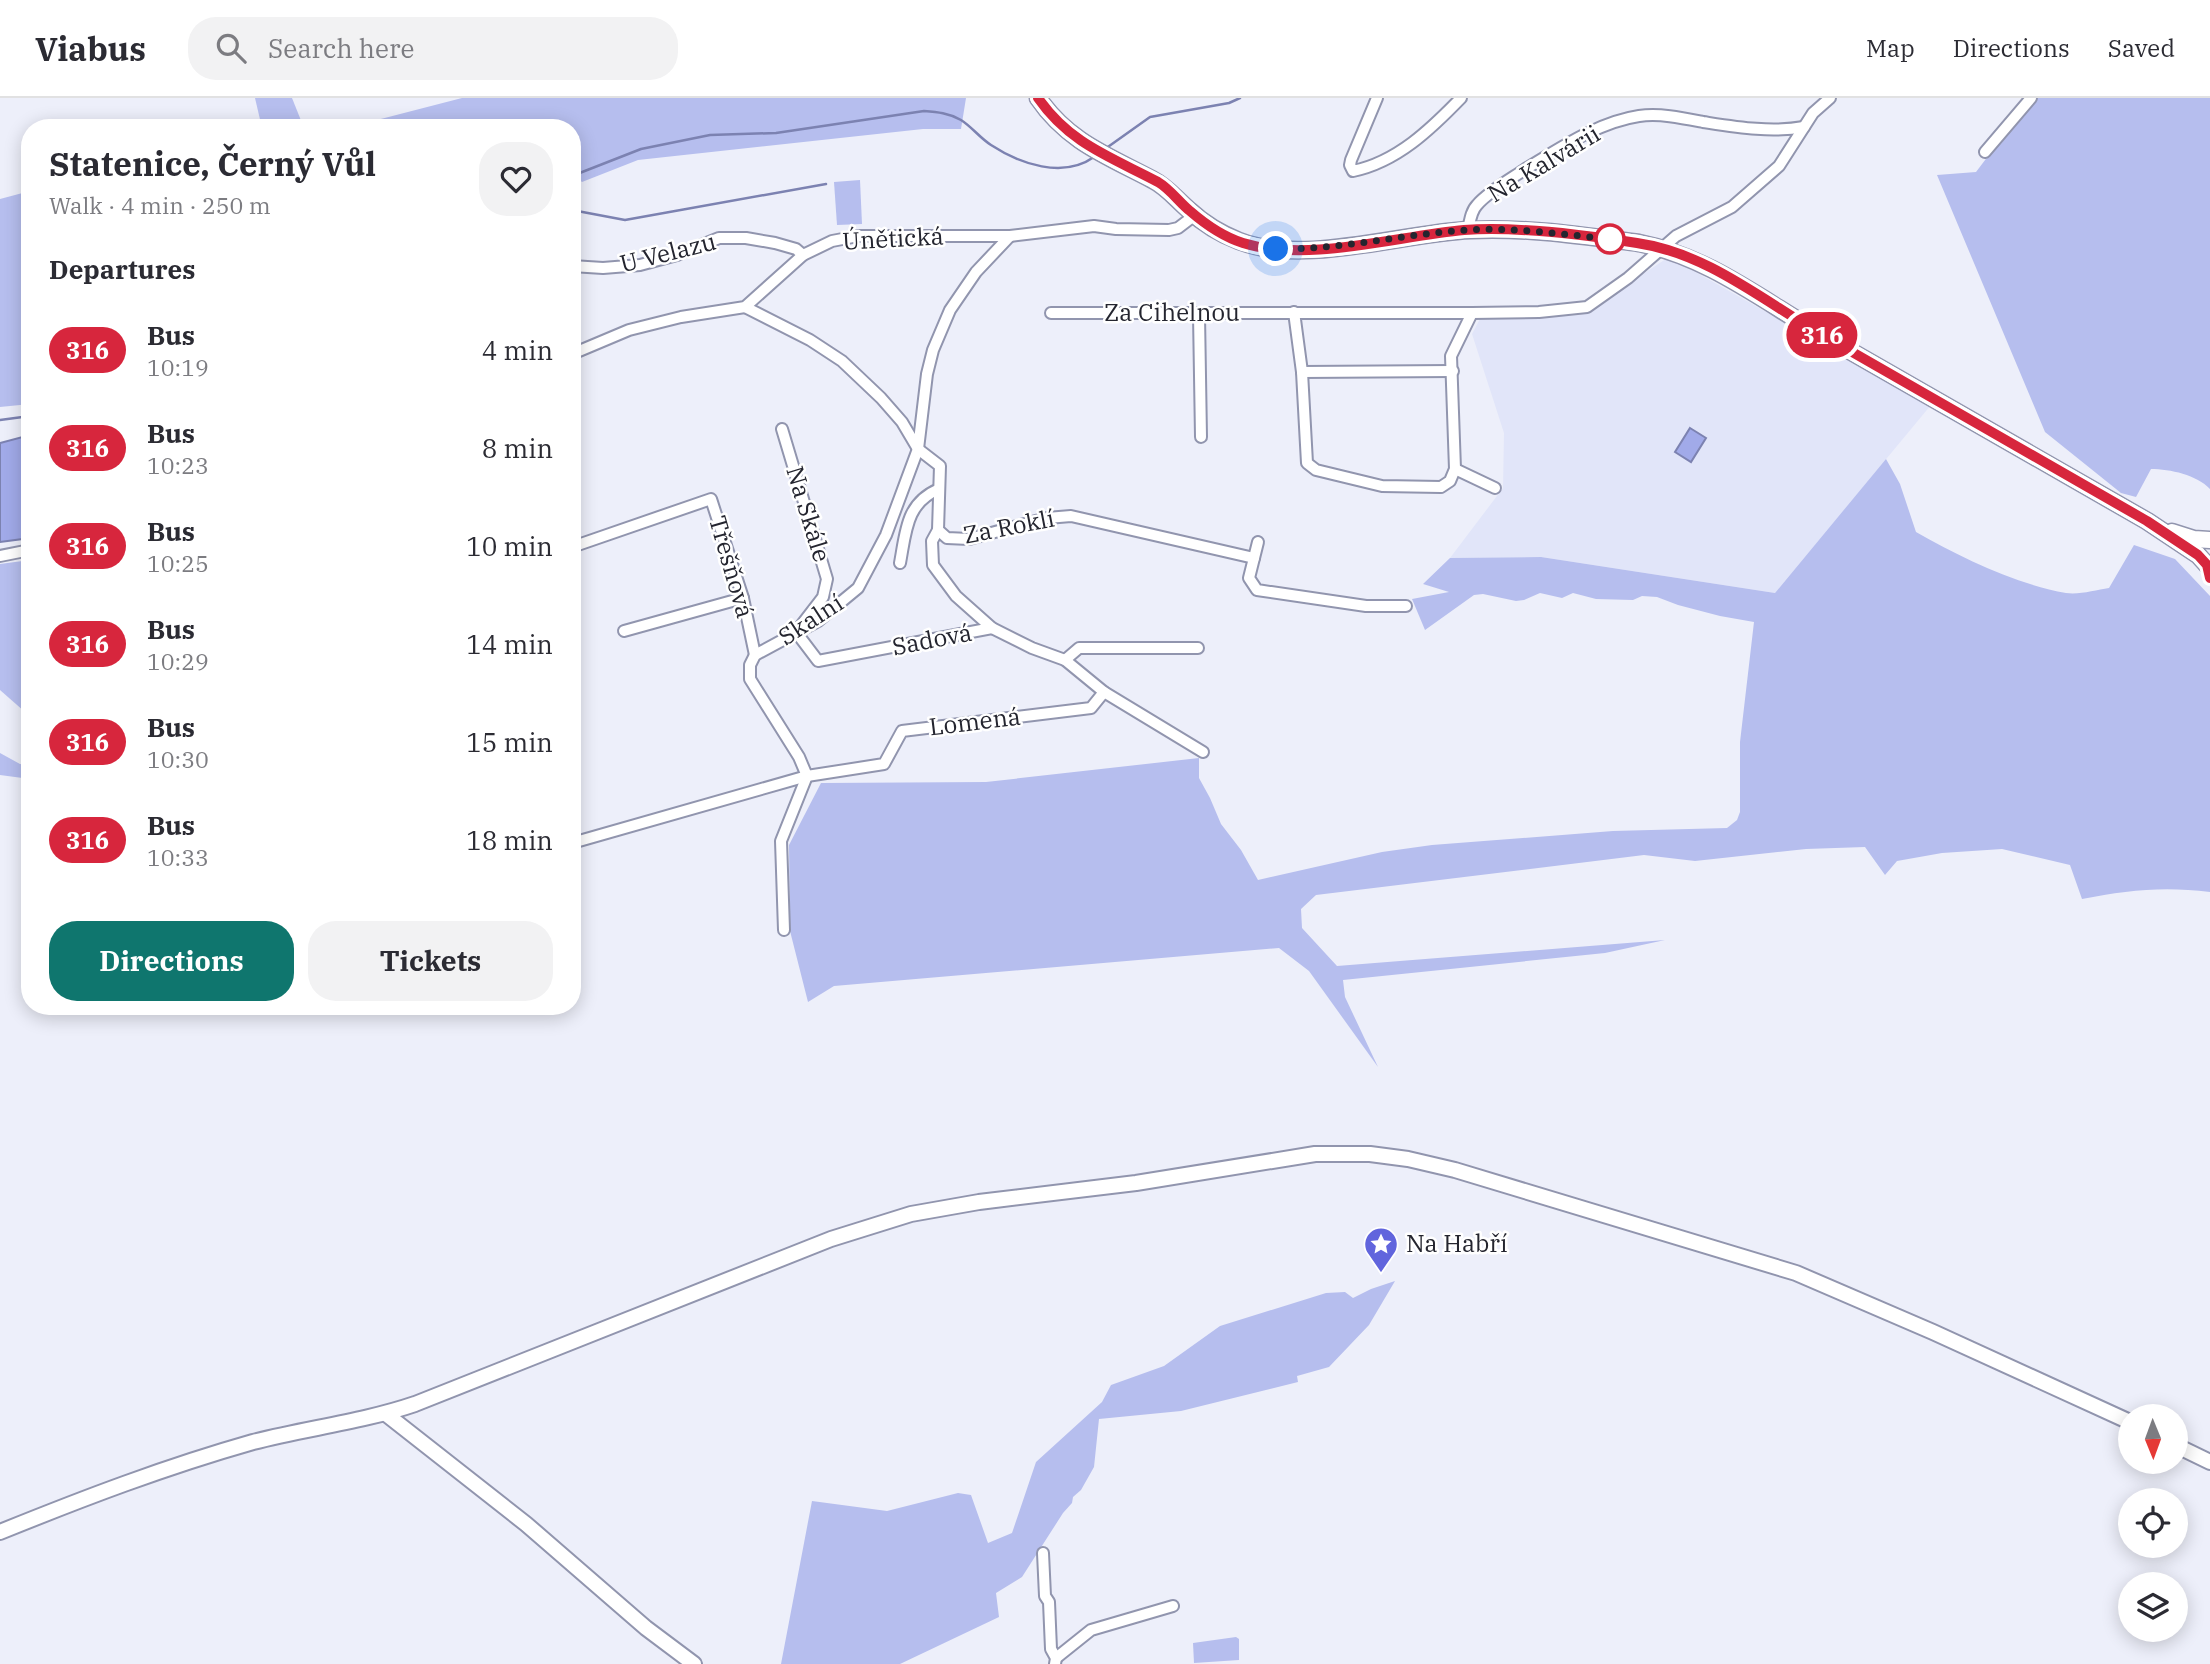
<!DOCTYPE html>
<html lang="en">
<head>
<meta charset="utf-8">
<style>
  :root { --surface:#fff; --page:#f2f2f3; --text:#2b2b33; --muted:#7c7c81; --line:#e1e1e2; --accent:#0f766e }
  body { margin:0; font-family:"IBM Plex Serif",serif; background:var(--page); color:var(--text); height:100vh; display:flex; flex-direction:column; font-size:26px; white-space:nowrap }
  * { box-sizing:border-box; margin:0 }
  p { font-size:23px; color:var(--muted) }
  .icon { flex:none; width:38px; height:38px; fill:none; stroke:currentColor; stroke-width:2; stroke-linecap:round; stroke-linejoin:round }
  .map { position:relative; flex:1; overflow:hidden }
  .drawer { position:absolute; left:21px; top:21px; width:560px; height:896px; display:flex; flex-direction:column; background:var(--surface); border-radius:28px; box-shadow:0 4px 18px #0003 }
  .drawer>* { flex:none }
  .badge { padding:0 14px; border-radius:23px; font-size:24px; line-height:46px }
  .needle { width:46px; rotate:179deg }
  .fabs { position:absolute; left:2118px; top:1306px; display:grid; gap:14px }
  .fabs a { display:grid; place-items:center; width:70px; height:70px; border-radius:50%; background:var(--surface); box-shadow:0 4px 18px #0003; font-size:35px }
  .you { position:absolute; width:35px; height:35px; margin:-18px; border:5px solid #fff; border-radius:50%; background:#1a73e8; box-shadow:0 0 0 10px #1a73e833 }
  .map>.badge { position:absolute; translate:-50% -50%; box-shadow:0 0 0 4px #fff }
  h2 { padding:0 28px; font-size:26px; line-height:63px }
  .round { display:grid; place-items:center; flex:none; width:74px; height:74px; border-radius:28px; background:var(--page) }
  .headline { display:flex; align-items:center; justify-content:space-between; height:119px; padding:0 28px }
  h1 { font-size:33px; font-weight:700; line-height:52px }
  .cta { display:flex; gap:14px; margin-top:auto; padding:14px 28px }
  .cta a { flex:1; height:80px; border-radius:28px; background:var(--accent); color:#fff; font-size:28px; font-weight:700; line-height:80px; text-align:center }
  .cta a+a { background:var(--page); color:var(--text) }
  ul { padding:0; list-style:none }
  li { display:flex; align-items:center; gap:21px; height:98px; padding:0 28px }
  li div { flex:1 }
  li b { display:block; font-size:26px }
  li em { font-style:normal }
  li .badge { min-width:77px; font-weight:700; text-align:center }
  header { display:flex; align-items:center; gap:42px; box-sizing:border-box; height:98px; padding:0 35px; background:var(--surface); border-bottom:2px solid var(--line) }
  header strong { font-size:33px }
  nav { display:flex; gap:38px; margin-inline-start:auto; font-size:24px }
  .search { width:490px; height:63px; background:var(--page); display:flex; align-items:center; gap:18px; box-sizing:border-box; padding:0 24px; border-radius:28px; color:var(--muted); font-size:26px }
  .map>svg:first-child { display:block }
  .built { fill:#e1e5f9 }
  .green { fill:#b6beee }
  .water { fill:#a1aae9; stroke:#7c82b1; stroke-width:2 }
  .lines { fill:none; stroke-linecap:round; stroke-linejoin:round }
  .stream { stroke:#7c82b1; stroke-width:2.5 }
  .minor-casing { stroke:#9195ae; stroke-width:14 }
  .tertiary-casing { stroke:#9195ae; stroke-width:18 }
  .secondary-casing { stroke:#9195ae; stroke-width:19 }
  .minor { stroke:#fff; stroke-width:10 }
  .tertiary { stroke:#fff; stroke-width:14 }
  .secondary { stroke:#fff; stroke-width:16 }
  .line-casing { stroke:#fff; stroke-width:16 }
  .line { stroke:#d7263d; stroke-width:10 }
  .walk { stroke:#24252f; stroke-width:7; stroke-dasharray:0 12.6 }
  .stop-dot { fill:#fff; stroke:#d7263d; stroke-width:3.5 }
  .labels { text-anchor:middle; stroke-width:5; stroke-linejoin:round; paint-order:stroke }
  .street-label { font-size:24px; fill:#24252f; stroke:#fff }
  .poi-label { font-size:24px; fill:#24252f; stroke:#fff; text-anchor:start }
</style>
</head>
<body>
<header>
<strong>Viabus</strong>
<div class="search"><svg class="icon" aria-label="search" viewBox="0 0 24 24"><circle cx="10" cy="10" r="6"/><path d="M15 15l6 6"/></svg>Search here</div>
<nav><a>Map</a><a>Directions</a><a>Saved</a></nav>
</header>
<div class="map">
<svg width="2210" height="1566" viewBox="0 0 2210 1566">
  <rect width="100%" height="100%" fill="#edeffa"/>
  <path class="built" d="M 1669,159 L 1931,307 L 1775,495 L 1541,459 L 1450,460 L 1503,390 L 1504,335 L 1472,236 L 1480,221 L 1580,217 Z"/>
  <g class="green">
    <path d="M 255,0 L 292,0 L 304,30 L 262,30 Z"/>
    <path d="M 462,0 L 966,0 L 961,31 L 923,31 L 638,62 L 582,84 L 572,75 L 572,30 L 346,30 Z"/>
    <path d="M 2032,0 L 2210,0 L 2210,391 C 2197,377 2170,371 2151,371 L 2136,399 L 2121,395 L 2045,334 L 1937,77 L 1976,74 Z"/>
    <path d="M 860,82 L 862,126 L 837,127 L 834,84 Z"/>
    <path d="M 30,93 L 30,306 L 0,309 L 0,101 Z"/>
    <path d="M 1886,361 L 1900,386 L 1916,434 C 1960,459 2015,486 2066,495 C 2079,497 2096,492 2109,490 L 2134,447 L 2175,461 L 2210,498 L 2210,794 C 2164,788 2127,792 2082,801 L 2070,767 L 2002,751 L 1942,755 L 1897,763 L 1885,777 L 1865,749 L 1806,751 L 1695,763 L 1644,757 L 1316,797 L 1301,811 L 1302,830 L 1337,868 L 1665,842 L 1605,855 L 1343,882 L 1345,899 L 1378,969 L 1309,873 L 1279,850 L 834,888 L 808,904 L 790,833 L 789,747 L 821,685 L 986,684 L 1199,660 L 1199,680 L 1210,700 L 1221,726 L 1241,752 L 1258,782 L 1382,754 L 1432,747 L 1613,733 L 1727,730 L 1737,722 L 1740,714 L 1740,644 L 1754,524 L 1720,518 L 1678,507 L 1657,499 L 1642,498 L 1633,502 L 1596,501 L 1573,495 L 1562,500 L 1540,495 L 1524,502 L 1516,503 L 1483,496 L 1474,497 L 1425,532 L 1412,501 L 1449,494 L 1423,486 L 1450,460 L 1541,459 L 1775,495 Z"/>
    <path d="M 30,462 L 30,604 L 25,614 L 0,592 L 0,466 Z"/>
    <path d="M 0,655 L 20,666 L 30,667 L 30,681 L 0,677 Z"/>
    <path d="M 1395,1183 L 1369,1227 L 1329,1269 L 1297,1278 L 1298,1284 L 1181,1313 L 1099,1321 L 1094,1369 L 1081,1392 L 1073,1399 L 1072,1405 L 1063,1415 L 1022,1479 L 996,1495 L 999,1519 L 900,1566 L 781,1566 L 812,1403 L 887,1413 L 958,1395 L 971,1397 L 988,1445 L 1012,1435 L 1036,1364 L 1102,1304 L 1111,1287 L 1164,1268 L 1220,1228 L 1326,1195 L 1345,1194 L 1353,1200 L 1371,1191 Z"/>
    <path d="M 1236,1539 L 1239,1541 L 1239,1562 L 1194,1565 L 1193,1545 Z"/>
  </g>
  <g class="water">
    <path d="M 1690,330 L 1706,340 L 1691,364 L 1675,354 Z"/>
    <path d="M 30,337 L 30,440 L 0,444 L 0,345 Z"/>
  </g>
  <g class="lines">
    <g class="stream">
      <path d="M 1105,51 L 1150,19 L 1229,5 L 1240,0"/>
      <path d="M 572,78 L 641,51 L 710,37 L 776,35 L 924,13 C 937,14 949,15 961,22 C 972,29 980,40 991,47 C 1020,66 1063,81 1094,59"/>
      <path d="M 572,112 L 625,122 L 826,86"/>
      <path d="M 0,322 L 30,318"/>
    </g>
    <g class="minor-casing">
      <g id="minor">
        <path d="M 1377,0 L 1351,62 L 1350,67 L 1353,73 C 1397,64 1431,31 1461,0"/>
        <path d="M 1985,54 L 2031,0"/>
        <path d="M 1468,132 C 1470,123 1471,113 1477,107 C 1488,94 1509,82 1524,72 C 1559,51 1598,24 1639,18 C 1660,15 1683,20 1703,24 C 1736,29 1771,35 1804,29"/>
        <path d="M 572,168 L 603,170 L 640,167 L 677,157 L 719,140 L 746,140 L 775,145 L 796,151 L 803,157"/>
        <path d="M 745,209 L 810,242 L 842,263 L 881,300 L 902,324 L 918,351 L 940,368 L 938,432 L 947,440 L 969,441 L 1047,420 L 1071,418 L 1254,460 L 1249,480 L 1257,492 L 1366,508 L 1406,508"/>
        <path d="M 1294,214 L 1302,274 L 1307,365 L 1316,372 L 1382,388 L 1441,389 L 1450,383 L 1455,371 L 1451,258 L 1472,215"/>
        <path d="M 1051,215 L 1472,215 L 1539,214 L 1587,209 L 1628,180 L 1676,138 L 1732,109 L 1779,68 L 1813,15 L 1830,0"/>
        <path d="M 1199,217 L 1201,339"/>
        <path d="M 572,256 L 629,232 L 681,219 L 745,209 L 803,157 L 832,143 L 858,138 L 1010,138 L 1094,128 L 1116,131 L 1169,132 L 1178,130 L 1195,117"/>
        <path d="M 1302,274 L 1453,273"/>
        <path d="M 782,331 L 827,481 L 823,499 L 796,534 L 818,563 L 992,530"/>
        <path d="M 1455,371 L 1495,390"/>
        <path d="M 572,449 L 711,401 L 743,500 L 755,557"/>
        <path d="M 0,458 L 30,452"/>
        <path d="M 1254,460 L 1258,444"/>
        <path d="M 900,465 C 906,433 906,405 939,391"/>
        <path d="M 624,533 L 743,500"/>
        <path d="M 1065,562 L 1079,550 L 1198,550"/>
        <path d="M 1104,594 L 1203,654"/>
        <path d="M 807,678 L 799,659 L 750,581 L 750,567 L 755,557 L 818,523 L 858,490 L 886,437 L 918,351 L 927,276 L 933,252 L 950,212 L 976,174 L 1010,138"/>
        <path d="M 572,745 L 807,678 L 884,666 L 902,633 L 1091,610 L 1104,594 L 1065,562 L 1032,550 L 992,530 L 956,498 L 933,467 L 932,443 L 938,432"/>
        <path d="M 784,832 L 781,743 L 807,678"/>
        <path d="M 1043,1455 L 1045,1498 L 1049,1504 L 1051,1551 L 1056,1560 L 1055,1566"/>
        <path d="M 1056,1560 L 1091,1532 L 1173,1508"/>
      </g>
    </g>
    <g class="tertiary-casing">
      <g id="tertiary">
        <path d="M 386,1316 L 526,1426 L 646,1530 L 694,1566"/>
        <path d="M 2175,1347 L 2210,1364"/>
        <path d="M 0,1434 C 84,1400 165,1369 253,1344 C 307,1330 362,1324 415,1306 L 831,1141 L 911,1116 L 979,1104 L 1136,1085 L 1315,1056 L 1370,1056 L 1408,1061 L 1455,1072 L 1796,1175 L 1933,1234 L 2130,1324"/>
      </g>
    </g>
    <g class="secondary-casing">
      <g id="secondary">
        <path d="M 1038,0 C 1068,44 1108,58 1153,82 C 1167,89 1177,102 1189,112 C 1203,125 1221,136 1239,143 C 1303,168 1402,135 1470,132 C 1526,129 1584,138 1639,145 C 1709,159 1763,203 1824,238 C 1931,299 2039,361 2147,423 L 2198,457 L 2207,467"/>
        <path d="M 2172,434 L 2194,441 L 2210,442"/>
      </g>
    </g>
    <use href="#minor" class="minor"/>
    <use href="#tertiary" class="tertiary"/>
    <use href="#secondary" class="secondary"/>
  </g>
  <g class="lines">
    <g class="line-casing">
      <path id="line" d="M 1038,0 C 1070,46 1111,59 1158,84 C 1170,91 1179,104 1190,113 C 1205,126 1224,139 1243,145 C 1308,165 1397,138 1464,132 C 1516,128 1586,137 1637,145 C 1706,155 1761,201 1819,235 C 1928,298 2038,360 2147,423 L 2198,457 L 2207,467 L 2210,480"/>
    </g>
    <use href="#line" class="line"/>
    <path class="walk" d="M 1276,151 C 1341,152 1403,136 1468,132 C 1517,129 1568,137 1617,142 L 1610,141"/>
  </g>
  <defs>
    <g id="sight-pin" transform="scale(1.75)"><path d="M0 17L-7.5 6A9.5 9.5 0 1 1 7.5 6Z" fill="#6165dd" stroke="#fff"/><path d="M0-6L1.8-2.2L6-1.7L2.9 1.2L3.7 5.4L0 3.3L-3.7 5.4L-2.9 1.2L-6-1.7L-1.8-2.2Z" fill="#fff"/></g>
  </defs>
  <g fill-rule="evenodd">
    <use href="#sight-pin" x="1381" y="1146"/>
  </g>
  <circle class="stop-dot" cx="1610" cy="141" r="14"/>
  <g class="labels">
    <g class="street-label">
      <text transform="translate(1544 66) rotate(-31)" y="8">Na Kalvárii</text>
      <text transform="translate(893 141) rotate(-3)" y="8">Únětická</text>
      <text transform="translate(668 155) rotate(-14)" y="8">U Velazu</text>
      <text x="1172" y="223">Za Cihelnou</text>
      <text transform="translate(808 416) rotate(73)" y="8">Na Skále</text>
      <text transform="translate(1009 429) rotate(-11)" y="8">Za Roklí</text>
      <text transform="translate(731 469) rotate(74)" y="8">Třešňová</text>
      <text transform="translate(811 522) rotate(-33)" y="8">Skalní</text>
      <text transform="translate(932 542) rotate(-11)" y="8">Sadová</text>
      <text transform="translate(975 624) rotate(-7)" y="8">Lomená</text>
    </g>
    <g class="poi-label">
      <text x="1406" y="1154">Na Habří</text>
    </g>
  </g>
</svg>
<div class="fabs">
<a><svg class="needle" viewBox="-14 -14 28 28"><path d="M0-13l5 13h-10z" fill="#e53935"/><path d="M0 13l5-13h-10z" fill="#7c7c81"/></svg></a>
<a><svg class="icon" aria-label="locate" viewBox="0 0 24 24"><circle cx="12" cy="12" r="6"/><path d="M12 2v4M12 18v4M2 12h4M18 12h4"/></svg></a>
<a><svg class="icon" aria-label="layers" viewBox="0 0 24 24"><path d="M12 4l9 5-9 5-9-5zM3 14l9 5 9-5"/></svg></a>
</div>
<div class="you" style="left:1276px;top:151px"></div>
<b class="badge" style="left:1822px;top:237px;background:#d7263d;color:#fff">316</b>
<section class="drawer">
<div class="headline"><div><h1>Statenice, Černý Vůl</h1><p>Walk · 4 min · 250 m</p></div><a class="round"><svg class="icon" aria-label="heart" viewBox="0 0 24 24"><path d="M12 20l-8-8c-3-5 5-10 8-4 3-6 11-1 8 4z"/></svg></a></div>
<h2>Departures</h2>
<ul>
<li><span class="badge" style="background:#d7263d;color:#fff">316</span><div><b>Bus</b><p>10:19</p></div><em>4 min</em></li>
<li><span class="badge" style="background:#d7263d;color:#fff">316</span><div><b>Bus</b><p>10:23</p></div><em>8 min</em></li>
<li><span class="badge" style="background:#d7263d;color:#fff">316</span><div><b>Bus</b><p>10:25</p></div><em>10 min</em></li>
<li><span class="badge" style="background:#d7263d;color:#fff">316</span><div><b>Bus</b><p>10:29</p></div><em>14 min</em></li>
<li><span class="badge" style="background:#d7263d;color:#fff">316</span><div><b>Bus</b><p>10:30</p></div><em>15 min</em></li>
<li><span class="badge" style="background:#d7263d;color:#fff">316</span><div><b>Bus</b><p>10:33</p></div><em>18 min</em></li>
</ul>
<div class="cta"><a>Directions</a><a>Tickets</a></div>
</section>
</div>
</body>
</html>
